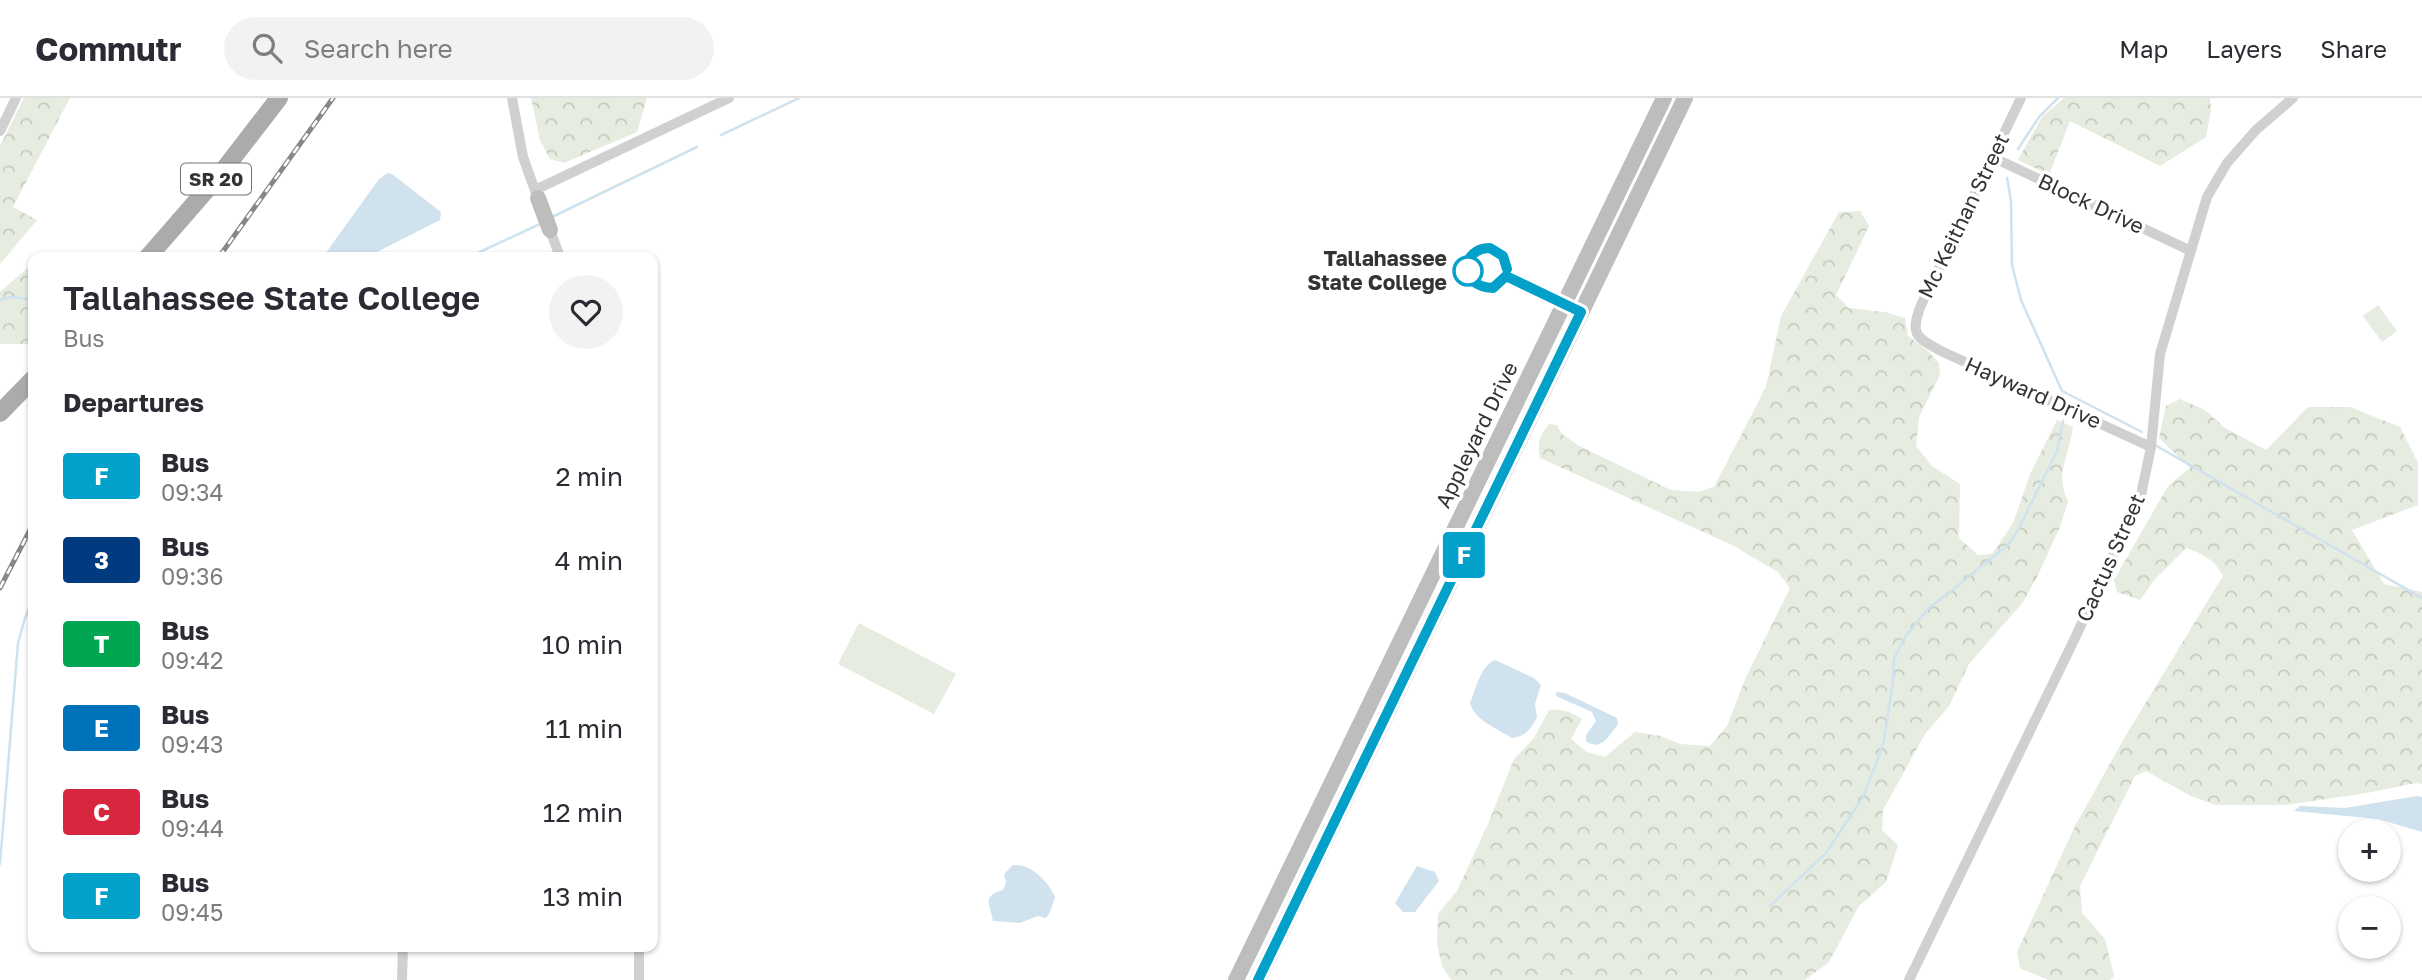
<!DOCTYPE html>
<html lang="en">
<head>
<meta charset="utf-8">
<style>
  :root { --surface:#fff; --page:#f2f2f3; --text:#2b2b33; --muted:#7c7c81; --line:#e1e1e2 }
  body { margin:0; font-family:"Golos Text",sans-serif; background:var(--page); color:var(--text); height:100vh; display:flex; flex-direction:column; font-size:26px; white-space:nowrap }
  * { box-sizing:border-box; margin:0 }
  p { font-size:23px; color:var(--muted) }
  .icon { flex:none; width:38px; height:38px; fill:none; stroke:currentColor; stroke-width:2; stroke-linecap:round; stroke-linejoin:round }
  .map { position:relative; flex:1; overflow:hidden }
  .sheet { position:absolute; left:28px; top:154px; width:630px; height:700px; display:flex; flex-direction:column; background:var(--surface); border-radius:14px; box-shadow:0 2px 5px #0004 }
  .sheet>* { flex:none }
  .badge { padding:0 14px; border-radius:5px; font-size:24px; line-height:46px }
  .tools { position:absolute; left:2338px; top:721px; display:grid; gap:14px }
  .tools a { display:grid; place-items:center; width:63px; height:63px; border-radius:50%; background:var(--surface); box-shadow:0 2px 5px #0004; font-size:35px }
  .map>.badge { position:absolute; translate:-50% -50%; box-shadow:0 0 0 4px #fff }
  h2 { padding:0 35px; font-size:26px; line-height:63px }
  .round { display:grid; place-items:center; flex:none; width:74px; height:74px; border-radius:37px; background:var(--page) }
  .summary { display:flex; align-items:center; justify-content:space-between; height:119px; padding:0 35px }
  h1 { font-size:33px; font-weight:600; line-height:52px }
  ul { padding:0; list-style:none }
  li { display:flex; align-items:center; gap:21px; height:84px; padding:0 35px }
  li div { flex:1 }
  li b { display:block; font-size:26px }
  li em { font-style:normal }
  li .badge { min-width:77px; font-weight:700; text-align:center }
  header { display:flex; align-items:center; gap:42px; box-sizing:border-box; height:98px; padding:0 35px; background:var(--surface); border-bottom:2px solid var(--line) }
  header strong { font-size:33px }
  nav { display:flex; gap:38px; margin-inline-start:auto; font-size:24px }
  .search { width:490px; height:63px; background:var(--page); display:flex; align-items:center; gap:18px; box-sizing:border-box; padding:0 24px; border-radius:38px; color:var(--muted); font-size:26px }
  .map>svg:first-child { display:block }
  .forest { fill:url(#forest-crowns) }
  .garden { fill:#e6ecdf }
  .water { fill:#cfe2ee }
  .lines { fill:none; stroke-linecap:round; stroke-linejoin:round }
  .stream { stroke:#cfe2ee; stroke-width:2.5 }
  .street { stroke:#d0d0d0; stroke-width:10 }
  .secondary { stroke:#bdbdbd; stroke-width:16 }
  .primary { stroke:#ababab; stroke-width:18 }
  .rail-casing { stroke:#888; stroke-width:5 }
  .rail { stroke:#fff; stroke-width:2.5; stroke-dasharray:8; stroke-linecap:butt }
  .line-casing { stroke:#fff; stroke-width:16 }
  .line { stroke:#03a1c9; stroke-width:10 }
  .stop-dot { fill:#fff; stroke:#03a1c9; stroke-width:3.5 }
  .labels { text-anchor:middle; stroke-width:7; stroke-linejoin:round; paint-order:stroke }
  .shield { fill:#fff; stroke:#707070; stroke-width:2 }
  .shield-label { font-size:19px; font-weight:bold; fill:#333 }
  .street-label { font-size:21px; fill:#333; stroke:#fff }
  .stop-label { font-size:21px; font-weight:bold; fill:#333; stroke:#fff; text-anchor:end }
</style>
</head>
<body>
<header>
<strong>Commutr</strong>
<div class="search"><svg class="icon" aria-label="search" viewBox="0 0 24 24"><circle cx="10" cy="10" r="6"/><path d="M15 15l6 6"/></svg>Search here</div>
<nav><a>Map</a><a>Layers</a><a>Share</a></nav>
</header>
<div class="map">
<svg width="2422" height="882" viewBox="0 0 2422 882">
  <defs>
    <pattern id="forest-crowns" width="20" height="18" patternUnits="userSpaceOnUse" patternTransform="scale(1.75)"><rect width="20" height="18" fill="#e6ecdf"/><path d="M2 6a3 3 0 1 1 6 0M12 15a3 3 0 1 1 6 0" fill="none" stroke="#c6cbc0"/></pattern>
  </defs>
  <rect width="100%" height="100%" fill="#fff"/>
  <g class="forest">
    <path d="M 24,0 L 70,0 L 13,109 L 37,122 L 0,166 L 0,48 Z"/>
    <path d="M 531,0 L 647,0 L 637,34 L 564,65 L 550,61 L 540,42 Z"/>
    <path d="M 2064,0 L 2210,0 L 2211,13 L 2206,39 L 2160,68 L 2070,23 L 2049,77 L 2018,62 L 2042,19 Z"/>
    <path d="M 1860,113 L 1869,128 L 1836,197 L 1849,210 L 1884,214 L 1905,220 L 1908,238 L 1928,253 L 1939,265 L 1940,277 L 1919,319 L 1916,348 L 1932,368 L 1960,386 L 1959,440 L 1978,457 L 1992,456 L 2013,425 L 2031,374 L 2057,322 L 2073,329 C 2070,356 2054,376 2068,403 L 2060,429 L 2037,479 L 2023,504 L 1969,566 L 1949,608 L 1925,636 L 1883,712 L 1882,732 L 1898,747 L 1886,784 L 1859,808 L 1829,864 L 1805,882 L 1451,882 L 1442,868 L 1437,846 L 1438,816 L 1457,793 L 1488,726 L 1514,661 L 1534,640 L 1549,612 C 1562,610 1571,614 1582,621 L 1571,641 L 1587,654 L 1605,659 L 1635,634 L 1661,638 L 1680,646 L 1710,648 L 1727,628 L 1746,579 L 1790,490 L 1778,474 L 1732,447 L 1540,360 C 1537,345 1539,338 1549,326 L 1557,327 L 1562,336 L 1579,348 L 1671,392 L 1698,394 L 1714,389 L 1766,289 L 1781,218 L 1839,114 Z"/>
    <path d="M 29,169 L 33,172 L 33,246 L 0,246 L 0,194 Z"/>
    <path d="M 2180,301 L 2205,312 L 2225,330 L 2266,352 L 2308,309 L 2350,309 L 2400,329 L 2418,365 L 2418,407 L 2352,432 L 2384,486 L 2422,494 L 2422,686 L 2416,685 L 2367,695 L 2286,707 L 2216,707 L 2191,698 L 2146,673 L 2135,678 L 2080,788 L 2082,815 L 2105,841 L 2114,878 L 2110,882 L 2048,882 L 2020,870 L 2017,854 L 2075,728 L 2126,637 L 2223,478 C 2215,462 2202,455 2186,450 L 2155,481 L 2140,502 L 2117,494 L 2114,482 L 2168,388 L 2190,370 L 2159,340 L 2166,308 Z"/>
  </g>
  <g class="garden">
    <path d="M 2378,207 L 2397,233 L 2382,244 L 2363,218 Z"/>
    <path d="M 859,525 L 956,576 L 934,616 L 838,566 Z"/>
  </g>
  <g class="water">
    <path d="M 388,75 L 392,76 L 441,114 L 440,122 L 367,159 L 323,159 L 379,81 Z"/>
    <path d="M 1495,562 L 1534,580 L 1541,587 L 1535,606 L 1537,619 C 1531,631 1526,638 1512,640 C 1498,631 1474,622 1470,605 C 1476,591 1481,567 1495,562 Z"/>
    <path d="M 1556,594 L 1565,595 L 1617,620 L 1618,626 C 1609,638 1601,654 1586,643 L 1586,637 L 1596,623 L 1592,614 L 1556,598 Z"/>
    <path d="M 2417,698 L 2422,699 L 2422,734 L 2378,721 L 2294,713 L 2300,708 L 2345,710 Z"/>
    <path d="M 1013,767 C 1032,766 1048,783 1055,799 L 1050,814 L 1046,820 L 1038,818 L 1020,825 L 993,823 C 990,807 981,798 1003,792 L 1006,784 L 1004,776 Z"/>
    <path d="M 1417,768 L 1435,774 L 1439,783 L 1415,814 L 1403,814 L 1395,805 Z"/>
  </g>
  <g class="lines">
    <g class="stream">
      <path d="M 721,37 L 799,0"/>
      <path d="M 2018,51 L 2039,19 L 2058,0"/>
      <path d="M 2007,80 L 2011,103 L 2012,167 L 2021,202 L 2062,293 L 2142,334"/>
      <path d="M 552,119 L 697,49"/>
      <path d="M 469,159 L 540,126"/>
      <path d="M 0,202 L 11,199 L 33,202"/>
      <path d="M 2155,347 L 2422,500"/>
      <path d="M 0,766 L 18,545 L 25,520 L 33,502"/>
      <path d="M 1770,808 L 1826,755 L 1863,699 L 1883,647 L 1893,584 L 1894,561 L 1905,539 L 1927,512 L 2008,447 L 2019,430 L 2057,353 L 2063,323"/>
    </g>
    <g class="street">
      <path d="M 512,0 L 523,59 L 537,98"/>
      <path d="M 2021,0 L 1921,207 C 1910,236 1915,239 1941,253 L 2151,349"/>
      <path d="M 0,33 L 16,0"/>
      <path d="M 1992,59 L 2191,153"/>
      <path d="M 535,92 L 729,0"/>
      <path d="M 550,132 L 560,159"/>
      <path d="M 402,882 L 403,849"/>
      <path d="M 639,882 L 639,849"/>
      <path d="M 1909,882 L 2075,540 L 2141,397 L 2151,349 L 2160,256 L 2207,99 L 2227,65 L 2256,32 L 2293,0"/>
    </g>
    <g class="secondary">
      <path d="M 538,100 L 550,132"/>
      <path d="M 1236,882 L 1664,0"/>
      <path d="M 1258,882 L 1685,0"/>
    </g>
    <g class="primary">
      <path d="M 148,159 L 222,74 L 279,0"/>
      <path d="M 0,315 L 33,281"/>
    </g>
    <g class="rail-casing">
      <g id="rail">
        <path d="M 219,159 L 333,0"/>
        <path d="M 0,490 L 33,426"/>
      </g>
    </g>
    <use href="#rail" class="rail"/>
  </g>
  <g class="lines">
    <g class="line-casing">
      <path id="line" d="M 1258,882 L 1581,214 L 1506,178 L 1493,190 C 1458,189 1460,150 1490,150 L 1503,158 L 1507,171"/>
    </g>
    <use href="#line" class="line"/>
  </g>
  <circle class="stop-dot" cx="1468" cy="173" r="14"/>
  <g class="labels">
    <rect class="shield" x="181" y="65.5" width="70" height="31" rx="5"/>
    <g class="shield-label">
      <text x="216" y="88">SR 20</text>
    </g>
    <g class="street-label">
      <text transform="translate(2091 106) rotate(25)" y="7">Block Drive</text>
      <text transform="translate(1964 118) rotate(-64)" y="7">Mc Keithan Street</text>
      <text transform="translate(2033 295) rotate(24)" y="7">Hayward Drive</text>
      <text transform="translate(1477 337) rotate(-64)" y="7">Appleyard Drive</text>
      <text transform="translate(2111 460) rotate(-66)" y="7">Cactus Street</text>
    </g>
    <g class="stop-label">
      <text x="1447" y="168">Tallahassee<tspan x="1447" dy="24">State College</tspan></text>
    </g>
  </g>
</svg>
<div class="tools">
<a>+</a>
<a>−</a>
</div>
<b class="badge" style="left:1464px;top:457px;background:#03a1c9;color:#fff">F</b>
<section class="sheet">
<div class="summary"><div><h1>Tallahassee State College</h1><p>Bus</p></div><a class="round"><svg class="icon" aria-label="heart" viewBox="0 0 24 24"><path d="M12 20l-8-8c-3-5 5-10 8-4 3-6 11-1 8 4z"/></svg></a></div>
<h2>Departures</h2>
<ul>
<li><span class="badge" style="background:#03a1c9;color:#fff">F</span><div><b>Bus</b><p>09:34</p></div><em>2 min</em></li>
<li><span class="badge" style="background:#003b80;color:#fff">3</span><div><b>Bus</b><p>09:36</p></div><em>4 min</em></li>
<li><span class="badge" style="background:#00a651;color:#fff">T</span><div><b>Bus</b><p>09:42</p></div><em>10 min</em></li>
<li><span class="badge" style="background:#0072bc;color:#fff">E</span><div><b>Bus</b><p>09:43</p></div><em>11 min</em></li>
<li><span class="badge" style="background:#d7263d;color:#fff">C</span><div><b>Bus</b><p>09:44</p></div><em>12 min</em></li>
<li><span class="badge" style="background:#03a1c9;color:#fff">F</span><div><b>Bus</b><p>09:45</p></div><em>13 min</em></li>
</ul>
</section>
</div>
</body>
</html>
